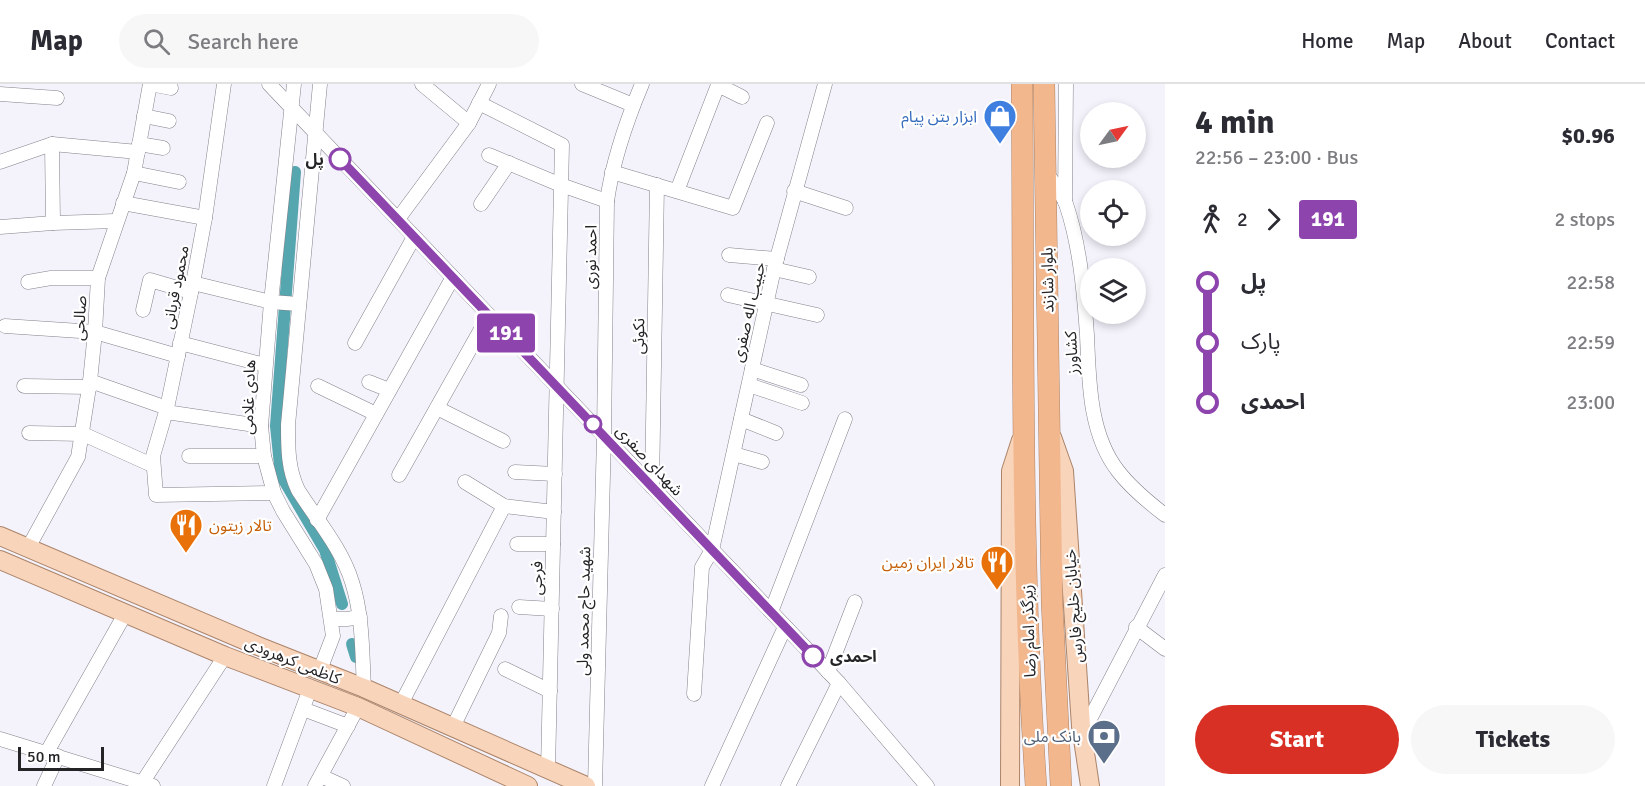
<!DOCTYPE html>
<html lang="en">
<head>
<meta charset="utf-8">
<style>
  :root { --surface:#fff; --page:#f7f7f7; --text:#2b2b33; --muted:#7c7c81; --line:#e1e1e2; --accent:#d93025 }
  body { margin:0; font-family:Signika,"Noto Sans Arabic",sans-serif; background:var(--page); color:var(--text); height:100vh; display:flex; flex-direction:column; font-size:22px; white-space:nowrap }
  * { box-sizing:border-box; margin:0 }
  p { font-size:20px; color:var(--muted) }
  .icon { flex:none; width:33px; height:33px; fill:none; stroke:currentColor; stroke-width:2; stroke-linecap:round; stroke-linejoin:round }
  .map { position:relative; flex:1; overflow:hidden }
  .sheet { display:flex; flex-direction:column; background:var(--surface); width:480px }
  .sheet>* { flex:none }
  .badge { padding:0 12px; border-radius:4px; font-size:21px; line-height:39px }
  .needle { width:39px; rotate:57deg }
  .fabs { position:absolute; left:1080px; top:18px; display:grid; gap:12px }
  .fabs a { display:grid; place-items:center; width:66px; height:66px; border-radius:50%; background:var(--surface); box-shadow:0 3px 9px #0003; font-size:30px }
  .scale { position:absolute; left:18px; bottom:15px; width:86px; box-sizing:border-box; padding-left:6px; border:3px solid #242427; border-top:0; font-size:16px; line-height:21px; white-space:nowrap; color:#242427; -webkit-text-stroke:4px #fff; paint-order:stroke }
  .map>.badge { position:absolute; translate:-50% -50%; box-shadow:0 0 0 3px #fff }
  .legs { display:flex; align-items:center; gap:9px; height:66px; padding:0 30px; font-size:20px }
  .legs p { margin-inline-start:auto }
  .overview { display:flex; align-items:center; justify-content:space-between; height:102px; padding:0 30px }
  h1 { font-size:33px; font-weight:800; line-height:45px }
  .primary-button { display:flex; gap:12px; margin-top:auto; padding:12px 30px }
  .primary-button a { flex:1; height:69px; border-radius:36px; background:var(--accent); color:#fff; font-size:24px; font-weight:800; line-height:69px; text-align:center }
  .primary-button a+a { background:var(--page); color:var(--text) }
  ul { padding:0 30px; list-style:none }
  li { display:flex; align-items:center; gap:21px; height:60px; font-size:22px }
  li i { display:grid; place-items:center; width:9px; height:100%; margin:0 8px; background:currentColor }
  li i::after { content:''; width:15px; height:15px; margin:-8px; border:4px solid; border-radius:50%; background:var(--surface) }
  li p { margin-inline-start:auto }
  li:first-child i { background:linear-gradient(#0000 50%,currentColor 0) }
  li:last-child i { background:linear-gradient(currentColor 50%,#0000 0) }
  header { display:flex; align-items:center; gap:36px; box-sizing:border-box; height:84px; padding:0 30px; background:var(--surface); border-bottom:2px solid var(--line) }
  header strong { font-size:28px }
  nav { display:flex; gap:33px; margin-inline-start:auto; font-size:21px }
  .search { width:420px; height:54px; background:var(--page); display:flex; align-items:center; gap:15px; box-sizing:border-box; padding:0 21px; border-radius:33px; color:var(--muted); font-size:22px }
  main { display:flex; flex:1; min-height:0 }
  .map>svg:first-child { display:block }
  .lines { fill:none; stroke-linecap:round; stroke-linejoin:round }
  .canal { stroke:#55a6ae; stroke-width:12 }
  .minor-casing { stroke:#83828a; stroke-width:15 }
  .major-casing { stroke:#ab8469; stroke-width:20 }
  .highway-casing { stroke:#ab8469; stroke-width:22 }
  .minor { stroke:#fff; stroke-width:14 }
  .major { stroke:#f8d4bb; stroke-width:18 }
  .highway { stroke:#f3b78d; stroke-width:21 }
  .line-1-casing { stroke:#fff; stroke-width:14 }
  .line-1 { stroke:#8e44ad; stroke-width:9 }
  .stop-1-dot { fill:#fff; stroke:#8e44ad; stroke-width:3 }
  .labels { text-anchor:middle; stroke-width:4.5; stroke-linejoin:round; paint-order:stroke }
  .shop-label { font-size:16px; fill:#366cbe; stroke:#fff; text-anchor:end }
  .stop-label { font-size:16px; font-weight:bold; fill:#242427; stroke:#fff; text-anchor:end }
  .street-label { font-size:16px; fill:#242427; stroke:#fff }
  .food-label { font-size:16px; fill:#c56008; stroke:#fff; text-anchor:start }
  .service-label { font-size:16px; fill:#4e5e75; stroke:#fff; text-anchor:end }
</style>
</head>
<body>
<header>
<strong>Map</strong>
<div class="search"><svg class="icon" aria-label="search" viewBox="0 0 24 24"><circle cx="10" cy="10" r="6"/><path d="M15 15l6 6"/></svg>Search here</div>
<nav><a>Home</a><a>Map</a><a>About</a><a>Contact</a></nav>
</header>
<main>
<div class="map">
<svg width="1165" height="702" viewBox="0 0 1165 702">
  <rect width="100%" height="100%" fill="#f4f3fc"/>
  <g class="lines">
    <g class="canal">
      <path d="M 295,88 L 276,342 L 281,391 L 325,466 L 342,520"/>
      <path d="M 352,560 L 356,573"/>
    </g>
    <g class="minor-casing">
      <g id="minor">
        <path d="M 150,0 L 171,4"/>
        <path d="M 224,0 L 205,134 L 193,199 L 167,324 L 153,372 L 156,411 L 274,409"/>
        <path d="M 269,0 L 839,599 L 927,702"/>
        <path d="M 294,0 L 271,218 L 261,342 L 264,372 L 274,409 L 283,427 L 316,480 L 326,505 L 333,552 L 320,586"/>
        <path d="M 320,0 L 288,341 C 288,365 288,385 298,406 C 317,436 342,465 352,498 C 363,532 362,569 364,604"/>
        <path d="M 422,0 L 469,39"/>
        <path d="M 582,0 L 633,21"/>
        <path d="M 0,10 L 57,14"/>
        <path d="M 479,19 L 562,61 L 548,686"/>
        <path d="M 144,32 L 169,37"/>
        <path d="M 52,60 L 53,139"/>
        <path d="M 139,60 L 163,64"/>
        <path d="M 489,71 L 561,101 L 607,117"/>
        <path d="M 0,78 L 52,60 L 138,68"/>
        <path d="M 612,88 L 733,124 L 767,39"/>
        <path d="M 134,89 L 179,98"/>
        <path d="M 1047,89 C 1053,99 1062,109 1066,120 C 1080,161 1084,208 1087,251 C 1089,296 1089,350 1118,387 C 1131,404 1148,418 1165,431"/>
        <path d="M 677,107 L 718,1 L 742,13"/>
        <path d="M 794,107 L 846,124"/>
        <path d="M 1065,118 L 1066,0"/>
        <path d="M 123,119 L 205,134"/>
        <path d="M 481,120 L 509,79"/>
        <path d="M 398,135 L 469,39 L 489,0"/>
        <path d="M 0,143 L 53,139 L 116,137"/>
        <path d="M 729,171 L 777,175"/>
        <path d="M 774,185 L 809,193"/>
        <path d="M 28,198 L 51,194 L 98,194"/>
        <path d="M 193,199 L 271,218 L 299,220"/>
        <path d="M 728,211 L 817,231"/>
        <path d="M 143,226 L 150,196 L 191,208"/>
        <path d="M 5,242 L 95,248 L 178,272"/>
        <path d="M 180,259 L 265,281"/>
        <path d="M 355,259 L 414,153"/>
        <path d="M 752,285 L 801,301"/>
        <path d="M 90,297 L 167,324"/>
        <path d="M 369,298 L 389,306"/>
        <path d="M 749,301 L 802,319"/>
        <path d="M 24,302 L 90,303"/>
        <path d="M 318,302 L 376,330"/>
        <path d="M 437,324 L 503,357"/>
        <path d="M 166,328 L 261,342"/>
        <path d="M 741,335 L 776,349"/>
        <path d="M 29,349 L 83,350 L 152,381"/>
        <path d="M 734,370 L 762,378"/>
        <path d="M 189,372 L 264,372"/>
        <path d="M 515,388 L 555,390"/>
        <path d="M 399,391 L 489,231"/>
        <path d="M 465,398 L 504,422 L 554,428"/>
        <path d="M 652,403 L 657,101"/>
        <path d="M 317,436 L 453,193"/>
        <path d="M 517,460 L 553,460"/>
        <path d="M 28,464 L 78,373 L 90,297 L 95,248 L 98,194 L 134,89 L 150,0"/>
        <path d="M 519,523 L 552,525"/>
        <path d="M 771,528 L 845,335"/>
        <path d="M 332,535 L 347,535 L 360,533"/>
        <path d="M 1136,543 L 1165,565"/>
        <path d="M 505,585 L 550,607"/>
        <path d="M 828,588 L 855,518"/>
        <path d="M 694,610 L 702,483 L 712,466 L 774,185 L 825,0"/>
        <path d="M 401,620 L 504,422"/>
        <path d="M 303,625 L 348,642"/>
        <path d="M 1081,642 L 1091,633 L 1165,491"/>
        <path d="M 453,643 L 499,549 L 501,532"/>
        <path d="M 0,655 L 153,702"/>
        <path d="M 47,668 L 125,530"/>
        <path d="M 321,692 L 343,702"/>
        <path d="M 142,699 L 225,572"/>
        <path d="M 44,702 L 58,672"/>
        <path d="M 274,702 L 310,605"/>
        <path d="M 315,702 L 358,623"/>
        <path d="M 595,702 L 604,352 L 607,117 C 613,75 626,38 642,0"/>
        <path d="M 712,702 L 785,543"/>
        <path d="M 788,702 L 839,599"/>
      </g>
    </g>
    <g class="major-casing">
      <g id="major">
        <path d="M 1052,353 L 1064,387 L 1081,642 L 1090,702"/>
        <path d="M 0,452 L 258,562 L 364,604 L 586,702"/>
        <path d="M 0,476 L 225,572 L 358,623 L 528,702"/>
        <path d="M 1010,702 L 1011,387 L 1021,356"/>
      </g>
    </g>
    <g class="highway-casing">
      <g id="highway">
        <path d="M 1022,0 C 1024,234 1020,469 1036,702"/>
        <path d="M 1044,0 L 1052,519 L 1061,702"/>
      </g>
    </g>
    <use href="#minor" class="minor"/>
    <use href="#major" class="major"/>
    <use href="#highway" class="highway"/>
  </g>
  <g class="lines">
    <g class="line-1-casing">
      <path id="line-1" d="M 340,75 L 813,572"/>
    </g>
    <use href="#line-1" class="line-1"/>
  </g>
  <defs>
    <g id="shop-pin" transform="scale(1.725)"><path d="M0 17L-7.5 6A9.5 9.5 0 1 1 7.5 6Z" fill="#3f7fe0" stroke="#fff"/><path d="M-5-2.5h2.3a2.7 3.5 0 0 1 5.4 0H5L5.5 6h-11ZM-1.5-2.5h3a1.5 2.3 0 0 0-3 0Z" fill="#fff"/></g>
    <g id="restaurant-pin" transform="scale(1.725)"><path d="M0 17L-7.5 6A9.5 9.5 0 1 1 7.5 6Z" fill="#e8710a" stroke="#fff"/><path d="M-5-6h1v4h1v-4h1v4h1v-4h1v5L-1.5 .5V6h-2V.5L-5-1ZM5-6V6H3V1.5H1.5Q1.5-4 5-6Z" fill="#fff"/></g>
    <g id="bank-pin" transform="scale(1.725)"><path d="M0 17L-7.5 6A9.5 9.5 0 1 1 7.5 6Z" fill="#5c6f8a" stroke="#fff"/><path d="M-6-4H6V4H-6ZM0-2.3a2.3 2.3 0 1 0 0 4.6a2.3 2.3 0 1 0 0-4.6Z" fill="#fff"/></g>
  </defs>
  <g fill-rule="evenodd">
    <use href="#shop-pin" x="1000" y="32"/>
    <use href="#restaurant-pin" x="186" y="441"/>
    <use href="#restaurant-pin" x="997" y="478"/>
    <use href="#bank-pin" x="1104" y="652"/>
  </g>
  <g class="stop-1-dot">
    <circle cx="340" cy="75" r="10"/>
    <circle cx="593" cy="340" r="8"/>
    <circle cx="813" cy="572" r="10"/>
  </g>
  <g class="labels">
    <g class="shop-label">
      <text x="977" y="38">ابزار بتن پیام</text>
    </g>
    <g class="stop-label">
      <text x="324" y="81">پل</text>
      <text x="830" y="578" text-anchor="start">احمدی</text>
    </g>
    <g class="street-label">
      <text transform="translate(590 173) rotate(-89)" y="6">احمد نوری</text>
      <text transform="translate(1047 196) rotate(-91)" y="6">بلوار شازند</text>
      <text transform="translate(175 203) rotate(-79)" y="6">محمود قربانی</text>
      <text transform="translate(748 228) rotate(-77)" y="6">حبیب اله صفری</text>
      <text transform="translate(79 234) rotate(-87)" y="6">صالحی</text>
      <text transform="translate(638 252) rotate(-89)" y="6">نکوئی</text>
      <text transform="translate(1071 269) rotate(-93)" y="6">کشاورز</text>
      <text transform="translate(248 313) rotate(-88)" y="6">هادی غلامی</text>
      <text transform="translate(650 376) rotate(47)" y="6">شهدای صفری</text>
      <text transform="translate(536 494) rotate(-89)" y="6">فرجی</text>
      <text transform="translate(1073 522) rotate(-94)" y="6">خیابان خلیج فارس</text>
      <text transform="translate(583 527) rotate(-89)" y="6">شهید حاج محمد ولی</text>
      <text transform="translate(1028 547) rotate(-92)" y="6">زیرگذر امام رضا</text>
      <text transform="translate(293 576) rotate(22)" y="6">کاظمی کرهرودی</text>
    </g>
    <g class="food-label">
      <text x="209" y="447">تالار زیتون</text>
      <text x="974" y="484" text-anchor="end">تالار ایران زمین</text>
    </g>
    <g class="service-label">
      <text x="1081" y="658">بانک ملی</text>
    </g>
  </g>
</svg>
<div class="fabs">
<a><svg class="needle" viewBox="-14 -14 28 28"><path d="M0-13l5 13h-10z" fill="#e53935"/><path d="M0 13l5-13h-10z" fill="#7c7c81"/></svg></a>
<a><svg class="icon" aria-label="locate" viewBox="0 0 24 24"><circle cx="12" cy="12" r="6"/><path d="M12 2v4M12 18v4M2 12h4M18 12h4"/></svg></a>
<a><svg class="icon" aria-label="layers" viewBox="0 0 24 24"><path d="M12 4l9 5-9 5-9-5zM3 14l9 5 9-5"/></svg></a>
</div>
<div class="scale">50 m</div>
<b class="badge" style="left:506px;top:249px;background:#8e44ad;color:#fff">191</b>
</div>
<section class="sheet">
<div class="overview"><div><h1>4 min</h1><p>22:56 – 23:00 · Bus</p></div><b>$0.96</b></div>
<div class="legs"><svg class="icon" aria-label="walk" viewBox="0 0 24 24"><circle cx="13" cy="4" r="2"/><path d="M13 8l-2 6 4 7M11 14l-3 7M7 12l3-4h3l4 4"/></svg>2<svg class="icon" aria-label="forward" viewBox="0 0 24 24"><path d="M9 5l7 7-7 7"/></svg><b class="badge" style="background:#8e44ad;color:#fff">191</b><p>2 stops</p></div>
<ul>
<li><i style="color:#8e44ad"></i><b>پل</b><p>22:58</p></li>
<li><i style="color:#8e44ad"></i><span>پارک</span><p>22:59</p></li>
<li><i style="color:#8e44ad"></i><b>احمدی</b><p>23:00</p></li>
</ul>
<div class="primary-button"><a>Start</a><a>Tickets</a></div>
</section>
</main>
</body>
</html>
